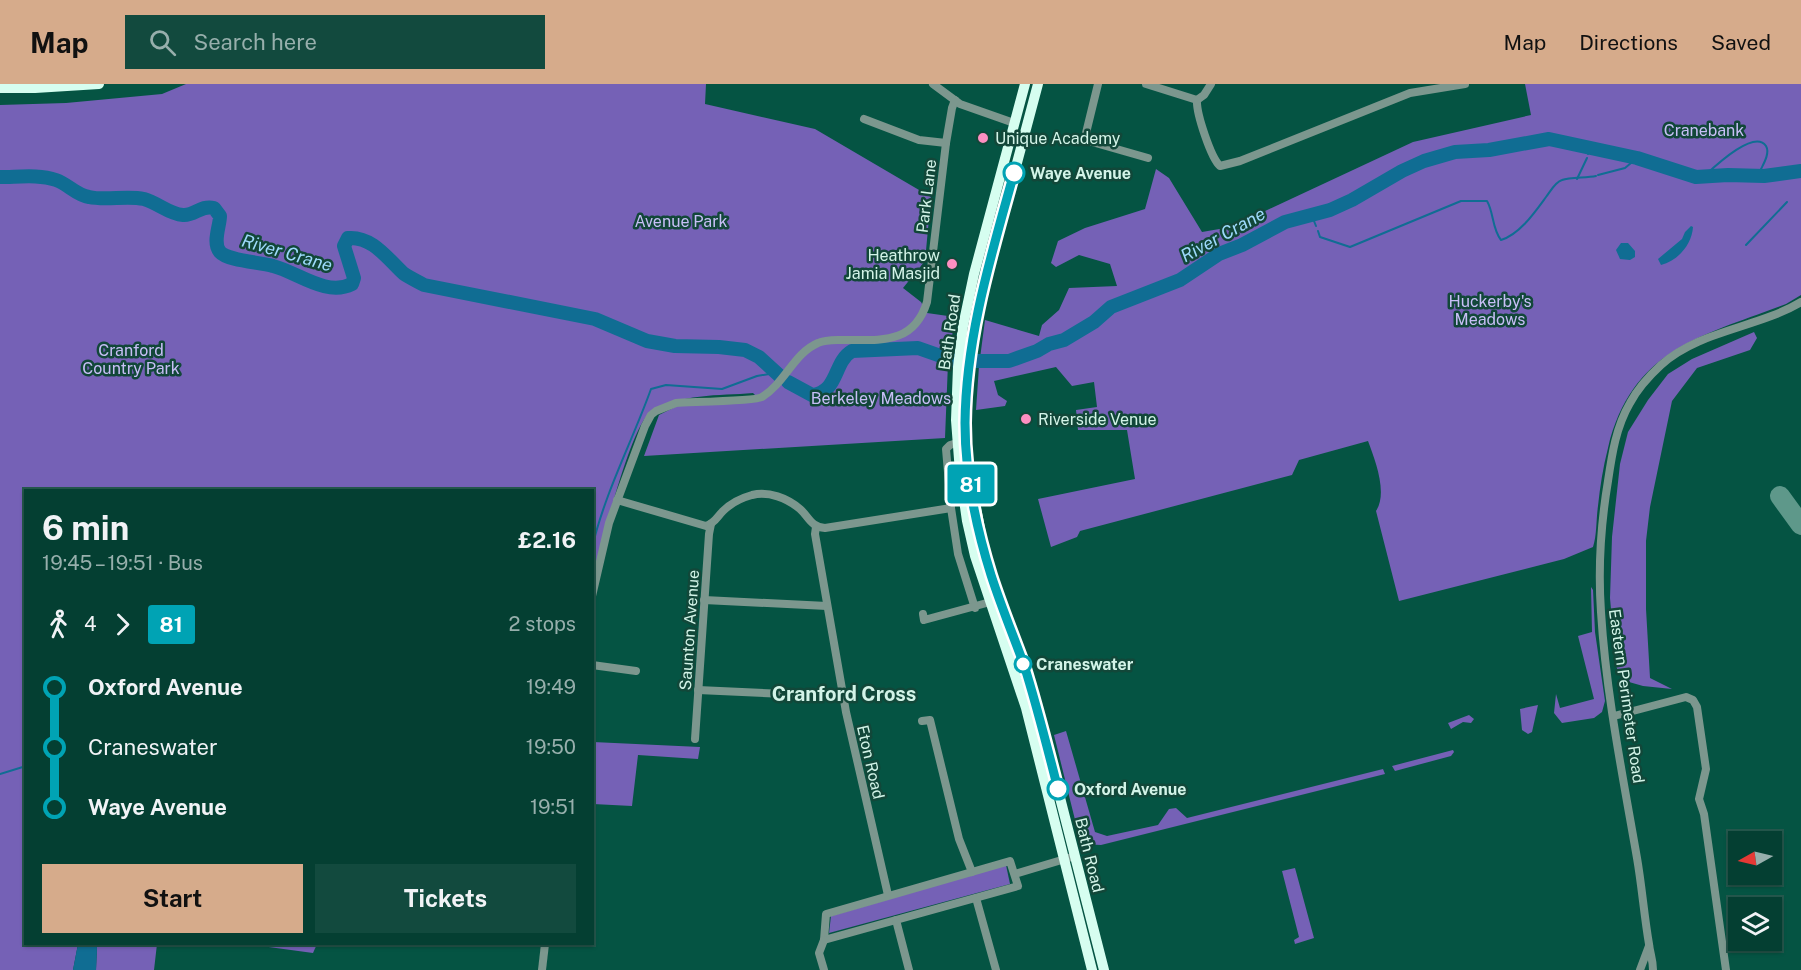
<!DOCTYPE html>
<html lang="en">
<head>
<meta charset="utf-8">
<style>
  :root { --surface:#043f32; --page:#124a3e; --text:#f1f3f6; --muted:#97afac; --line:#25584d; --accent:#d6ab8b }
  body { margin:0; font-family:"Public Sans",sans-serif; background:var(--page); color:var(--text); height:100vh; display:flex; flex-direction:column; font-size:22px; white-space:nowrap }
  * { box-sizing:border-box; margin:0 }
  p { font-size:20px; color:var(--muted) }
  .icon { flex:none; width:33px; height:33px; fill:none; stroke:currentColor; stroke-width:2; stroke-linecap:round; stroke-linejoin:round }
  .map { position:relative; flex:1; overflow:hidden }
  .panel { position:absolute; left:24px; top:405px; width:570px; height:456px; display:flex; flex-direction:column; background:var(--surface); border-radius:0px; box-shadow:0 2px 4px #0004,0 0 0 2px var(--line) }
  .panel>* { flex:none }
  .badge { padding:0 12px; border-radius:4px; font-size:21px; line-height:39px }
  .needle { width:39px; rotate:262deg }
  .fabs { position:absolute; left:1728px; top:747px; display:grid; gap:12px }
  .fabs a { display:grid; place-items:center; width:54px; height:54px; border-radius:0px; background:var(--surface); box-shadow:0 2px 4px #0004,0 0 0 2px var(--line); font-size:30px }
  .map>.badge { position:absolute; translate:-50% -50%; box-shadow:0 0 0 3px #fff }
  .legs { display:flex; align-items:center; gap:9px; height:66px; padding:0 18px; font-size:20px }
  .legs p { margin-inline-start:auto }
  .headline { display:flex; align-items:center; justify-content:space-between; height:102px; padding:0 18px }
  h1 { font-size:33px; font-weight:700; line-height:45px }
  .action { display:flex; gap:12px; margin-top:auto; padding:12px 18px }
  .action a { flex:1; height:69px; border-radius:0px; background:var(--accent); color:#111; font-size:24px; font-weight:700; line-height:69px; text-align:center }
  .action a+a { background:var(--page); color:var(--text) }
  ul { padding:0 18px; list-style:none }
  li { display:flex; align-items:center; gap:21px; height:60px; font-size:22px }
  li i { display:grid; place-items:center; width:9px; height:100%; margin:0 8px; background:currentColor }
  li i::after { content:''; width:15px; height:15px; margin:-8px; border:4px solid; border-radius:50%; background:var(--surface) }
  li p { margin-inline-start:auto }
  li:first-child i { background:linear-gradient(#0000 50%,currentColor 0) }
  li:last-child i { background:linear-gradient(currentColor 50%,#0000 0) }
  header { display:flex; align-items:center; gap:36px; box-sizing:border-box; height:84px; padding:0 30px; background:var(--accent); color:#111 }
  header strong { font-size:28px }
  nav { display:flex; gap:33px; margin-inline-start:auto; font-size:21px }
  .search { width:420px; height:54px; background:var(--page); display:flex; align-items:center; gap:15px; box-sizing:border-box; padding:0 21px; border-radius:0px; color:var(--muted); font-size:22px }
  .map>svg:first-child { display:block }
  .green { fill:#7561b6 }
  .water { fill:#106d93 }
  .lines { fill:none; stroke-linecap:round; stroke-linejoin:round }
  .stream { stroke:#106d93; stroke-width:2 }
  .river { stroke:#106d93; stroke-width:14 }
  .taxiway { stroke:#5e988a; stroke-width:20 }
  .minor { stroke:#7c978e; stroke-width:8 }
  .highway { stroke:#d6fef0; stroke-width:10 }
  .line-1-casing { stroke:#fff; stroke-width:14 }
  .line-1 { stroke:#00a3b4; stroke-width:9 }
  .poi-dot { fill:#fd8fc1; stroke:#124739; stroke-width:2 }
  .stop-1-dot { fill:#fff; stroke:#00a3b4; stroke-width:3 }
  .labels { text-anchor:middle; stroke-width:5; stroke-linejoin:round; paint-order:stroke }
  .park-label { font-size:16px; fill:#c8bff7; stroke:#124739 }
  .poi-label { font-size:16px; fill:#d3f4e8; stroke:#124739; text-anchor:start }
  .stop-label { font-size:16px; font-weight:bold; fill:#d3f4e8; stroke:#124739; text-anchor:start }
  .street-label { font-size:16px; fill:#d3f4e8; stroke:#124739 }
  .water-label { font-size:18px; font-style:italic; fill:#9ddafb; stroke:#124739 }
  .quarter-label { font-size:20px; font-weight:bold; fill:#d3f4e8; stroke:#124739 }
</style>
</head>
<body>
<header>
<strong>Map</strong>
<div class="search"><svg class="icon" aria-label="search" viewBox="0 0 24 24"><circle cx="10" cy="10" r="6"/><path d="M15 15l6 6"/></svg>Search here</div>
<nav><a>Map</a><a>Directions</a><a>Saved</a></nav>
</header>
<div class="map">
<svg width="1801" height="886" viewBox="0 0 1801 886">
  <rect width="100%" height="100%" fill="#055443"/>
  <g class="green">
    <path d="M 186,0 L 706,0 L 705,20 L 815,45 L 931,113 L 925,177 L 903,204 L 921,218 L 927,229 L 955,233 L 948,279 L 945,354 L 644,372 L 659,331 L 677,322 L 761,317 L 753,309 C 719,312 679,309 650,329 C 630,343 599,468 593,497 L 592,406 L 26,406 L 26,860 L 78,860 L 73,886 L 0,886 L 0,21 L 66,19 L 162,10 Z"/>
    <path d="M 1525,0 L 1801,0 L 1801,211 L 1786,220 C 1703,252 1632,264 1608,364 C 1603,383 1600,403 1598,422 C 1596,436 1597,451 1593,463 L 1564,475 L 1399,517 L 1376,427 C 1388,409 1375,376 1368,357 L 1299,376 L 1292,391 L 1080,447 L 1077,453 L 1051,463 L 1038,415 L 1135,395 L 1127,346 L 1078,346 L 1076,326 L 1097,323 L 1094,298 L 1072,302 L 1056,283 L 994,297 L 998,311 L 1007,317 L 1005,322 L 976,326 L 979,282 L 985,236 L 1039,252 L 1042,241 L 1059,226 L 1069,204 L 1117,202 L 1110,180 L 1079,171 L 1056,183 L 1051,179 L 1058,157 L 1085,144 L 1145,125 L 1156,85 L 1169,94 L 1202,148 L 1231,143 L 1413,58 L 1531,31 Z"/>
    <path d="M 1754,248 L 1757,254 L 1750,266 L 1697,284 L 1672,317 L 1650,423 L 1646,457 L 1646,525 L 1650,594 L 1672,605 L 1643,602 L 1622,596 L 1616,582 L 1610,514 L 1612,453 L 1620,380 L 1628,348 L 1648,316 L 1668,290 L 1692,275 Z"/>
    <path d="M 1591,503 L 1593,506 L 1595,548 L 1605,617 L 1602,628 L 1594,634 L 1562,639 L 1554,629 L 1556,610 L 1560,624 L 1594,615 L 1578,552 L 1592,548 Z"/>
    <path d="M 1538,621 L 1532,648 L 1528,650 L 1522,646 L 1520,625 Z"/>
    <path d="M 1469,631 L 1474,635 L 1471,639 L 1463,638 L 1451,645 L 1448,639 Z"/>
    <path d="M 1066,647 L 1095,748 L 1107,752 L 1158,741 L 1169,725 L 1176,724 L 1187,734 L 1383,685 L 1385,690 L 1101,761 L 1081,760 L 1054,651 Z"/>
    <path d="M 593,658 L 700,663 L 698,675 L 638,671 L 632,722 L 593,720 Z"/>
    <path d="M 1453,666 L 1454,668 L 1451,672 L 1395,687 L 1392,682 Z"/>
    <path d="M 1006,781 L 1010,800 L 829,849 L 831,832 Z"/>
    <path d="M 1295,784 L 1314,854 L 1295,860 L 1294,856 L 1299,853 L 1282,787 Z"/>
    <path d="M 94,860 L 157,860 L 154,886 L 96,886 L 97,863 Z"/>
    <path d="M 246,860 L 317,860 L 313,869 Z"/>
  </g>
  <g class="water">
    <path d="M 1691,142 L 1693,143 C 1692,160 1678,177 1661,181 L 1658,175 L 1682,155 L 1685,148 Z"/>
    <path d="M 1621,159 L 1628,159 L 1635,167 L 1635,173 L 1630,176 L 1620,175 L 1616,166 Z"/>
    <path d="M 78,860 L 94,860 L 97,863 L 96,886 L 73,886 Z"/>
  </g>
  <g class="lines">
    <g class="stream">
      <path d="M 1588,70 L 1588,64"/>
      <path d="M 1598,91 L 1625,84 L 1637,74"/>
      <path d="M 1702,94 C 1712,85 1754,44 1766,62 C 1770,69 1764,79 1761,85 L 1764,92"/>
      <path d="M 1577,95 L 1587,74"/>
      <path d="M 1312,132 L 1316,142"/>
      <path d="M 1318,147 L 1320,153 L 1350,163 L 1461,117 L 1487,117 C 1494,129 1492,145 1501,156 C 1520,150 1535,128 1546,113 C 1550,108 1555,98 1562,96 C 1570,93 1586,94 1596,92"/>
      <path d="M 1746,161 L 1787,118"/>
      <path d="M 592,464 C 605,408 632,358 651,305 L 666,301 L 722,305 L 757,292 L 775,289"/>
      <path d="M 0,690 L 26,682"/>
    </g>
    <g class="river">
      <path d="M 0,93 C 18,93 39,90 56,96 C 68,100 76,111 89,113 C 107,117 126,111 144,115 C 158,119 169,130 183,131 C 195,132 200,121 214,124 L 220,132 C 220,142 212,159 220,168 C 228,177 260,178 273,182 C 297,188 326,213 352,200 L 354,194 L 344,162 L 348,154 C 372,152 387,174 403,189 C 410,194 417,197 424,201 L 595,235 L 647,257 L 675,262 L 719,263 L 745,266 L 759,273 L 782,294"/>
      <path d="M 788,298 L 812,311 C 839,308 833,278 852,267 L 918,264 L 955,277 L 1009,277 L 1037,267 L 1049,260 L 1064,256 L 1094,238 L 1111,223 L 1180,196 L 1219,170 L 1242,161 L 1285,138 L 1330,126 L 1352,116 L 1402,87 L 1424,77 L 1455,68 L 1489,66 L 1549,55 L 1637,74 L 1696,93 L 1728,91 L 1764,92 L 1801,87"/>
    </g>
    <path class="taxiway" d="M 1780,412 L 1801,441"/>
    <g class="minor">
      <path d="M 933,0 L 960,20 L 1014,39"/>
      <path d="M 1098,0 L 1086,49 L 1087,54 L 1092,58 L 1148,74"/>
      <path d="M 1146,0 L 1197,16 C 1196,29 1211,74 1220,82 L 1240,77 L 1410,9 L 1465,0"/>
      <path d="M 1197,16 L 1204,11 L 1211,0"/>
      <path d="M 864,35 L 919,56 L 946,59"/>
      <path d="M 957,359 L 950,361 L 946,365 L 951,424 L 958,470 L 975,524"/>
      <path d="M 617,416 L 706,442 C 715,439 717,433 723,427 C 731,419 741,414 752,411 C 769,407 787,414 800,425 C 809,433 811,443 825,444 L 951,424"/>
      <path d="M 816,443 L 815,450 L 846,628 L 888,811"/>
      <path d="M 592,512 L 609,439 L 645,342 L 651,331 L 656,327 L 676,319 C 689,318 756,317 762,313 C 785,299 794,269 818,259 C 826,255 836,256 845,256 C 882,256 914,260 927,218 L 946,59 L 952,24 L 955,16"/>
      <path d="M 704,516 L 827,522"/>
      <path d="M 923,530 L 924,536 L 994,517"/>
      <path d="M 592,581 L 636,587"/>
      <path d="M 698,606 L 831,612 L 843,611"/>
      <path d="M 1614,632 L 1686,613 L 1693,616 L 1697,623 L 1706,685 L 1699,715 L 1704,730 L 1726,886"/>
      <path d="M 922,637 L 930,636 L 959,755 L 972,788"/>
      <path d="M 695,655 L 709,450 L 711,440"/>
      <path d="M 1010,777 L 1018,802 L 824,856 L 826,830 Z"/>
      <path d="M 1015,790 L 1075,772"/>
      <path d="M 976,814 L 996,886"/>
      <path d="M 896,836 L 909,886"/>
      <path d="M 824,856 L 819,869 L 824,886"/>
      <path d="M 542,886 L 545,860"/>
      <path d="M 1640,886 L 1649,862"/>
      <path d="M 1653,886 C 1653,875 1650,870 1649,860 C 1644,831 1642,803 1637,774 C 1623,693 1606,610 1601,528 C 1598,485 1601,439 1608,397 C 1612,370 1616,343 1630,319 C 1638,304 1649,292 1661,281 C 1700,246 1758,244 1801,218"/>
    </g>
    <g class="highway">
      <path d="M 1025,0 L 974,190 L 963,242 L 958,283 L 956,336 L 960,388 L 967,437 L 975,472 L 1026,624 L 1092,886"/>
      <path d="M 1038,0 L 973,244 L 966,318 L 967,366 L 970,391 L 984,466 L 999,516 L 1024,582 L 1043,647 L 1104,886"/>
      <path d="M 0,4 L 35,4 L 99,0"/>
    </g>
  </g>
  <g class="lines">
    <g class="line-1-casing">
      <path id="line-1" d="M 1014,89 C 991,172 966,252 965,339 C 965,389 976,443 991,491 C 1001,522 1013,551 1024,581 C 1037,622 1047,663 1058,705"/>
    </g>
    <use href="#line-1" class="line-1"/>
  </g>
  <g class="poi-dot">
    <circle cx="983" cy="54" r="6"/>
    <circle cx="952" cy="180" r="6"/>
    <circle cx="1026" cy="335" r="6"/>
  </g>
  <g class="stop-1-dot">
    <circle cx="1014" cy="89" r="10"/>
    <circle cx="1023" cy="580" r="8"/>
    <circle cx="1058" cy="705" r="10"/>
  </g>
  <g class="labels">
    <g class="park-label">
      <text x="1704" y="52">Cranebank</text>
      <text x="681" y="143">Avenue Park</text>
      <text x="1490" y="223">Huckerby's<tspan x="1490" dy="18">Meadows</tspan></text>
      <text x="131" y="272">Cranford<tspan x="131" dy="18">Country Park</tspan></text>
      <text x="881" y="320">Berkeley Meadows</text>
    </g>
    <g class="poi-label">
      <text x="995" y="60">Unique Academy</text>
      <text x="940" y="177" text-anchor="end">Heathrow<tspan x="940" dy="18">Jamia Masjid</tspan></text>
      <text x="1038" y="341">Riverside Venue</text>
    </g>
    <g class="stop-label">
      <text x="1030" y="95">Waye Avenue</text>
      <text x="1036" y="586">Craneswater</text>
      <text x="1074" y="711">Oxford Avenue</text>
    </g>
    <g class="street-label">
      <text transform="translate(926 112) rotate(-83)" y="6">Park Lane</text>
      <text transform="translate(949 248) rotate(-82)" y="6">Bath Road</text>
      <text transform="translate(689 546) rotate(-86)" y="6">Saunton Avenue</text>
      <text transform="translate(1627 612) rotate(82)" y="6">Eastern Perimeter Road</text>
      <text transform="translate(871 678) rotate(77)" y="6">Eton Road</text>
      <text transform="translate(1090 771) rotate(76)" y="6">Bath Road</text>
    </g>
    <g class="water-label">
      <text transform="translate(1223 151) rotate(-29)" y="6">River Crane</text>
      <text transform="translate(287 169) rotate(16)" y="6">River Crane</text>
    </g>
    <g class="quarter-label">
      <text x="844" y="617">Cranford Cross</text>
    </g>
  </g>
</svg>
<div class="fabs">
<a><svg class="needle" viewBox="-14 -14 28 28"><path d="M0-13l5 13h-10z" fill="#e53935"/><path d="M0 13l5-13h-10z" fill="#97afac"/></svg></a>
<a><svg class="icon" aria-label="layers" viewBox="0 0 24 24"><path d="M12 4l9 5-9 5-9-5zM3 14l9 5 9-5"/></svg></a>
</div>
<b class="badge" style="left:971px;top:400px;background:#00a3b4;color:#fff">81</b>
<section class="panel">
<div class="headline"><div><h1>6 min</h1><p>19:45 – 19:51 · Bus</p></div><b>£2.16</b></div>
<div class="legs"><svg class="icon" aria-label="walk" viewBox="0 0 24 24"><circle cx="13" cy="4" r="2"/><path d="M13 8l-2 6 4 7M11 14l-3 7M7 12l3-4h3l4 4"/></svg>4<svg class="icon" aria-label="forward" viewBox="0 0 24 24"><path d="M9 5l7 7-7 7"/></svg><b class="badge" style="background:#00a3b4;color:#fff">81</b><p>2 stops</p></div>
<ul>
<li><i style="color:#00a3b4"></i><b>Oxford Avenue</b><p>19:49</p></li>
<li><i style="color:#00a3b4"></i><span>Craneswater</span><p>19:50</p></li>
<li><i style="color:#00a3b4"></i><b>Waye Avenue</b><p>19:51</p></li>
</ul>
<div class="action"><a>Start</a><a>Tickets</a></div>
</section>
</div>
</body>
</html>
